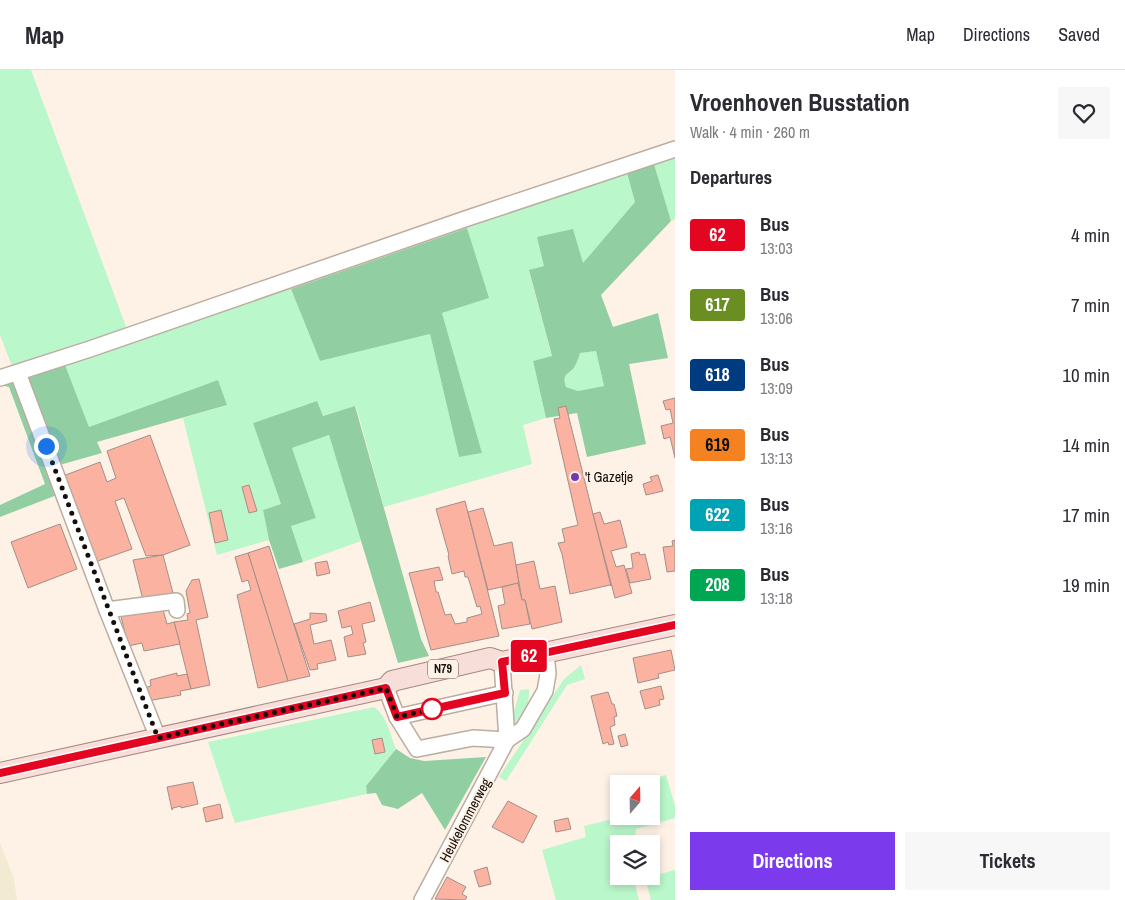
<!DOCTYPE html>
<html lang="en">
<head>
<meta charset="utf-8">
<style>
  :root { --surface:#fff; --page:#f7f7f7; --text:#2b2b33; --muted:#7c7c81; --line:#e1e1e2; --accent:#7c3aed }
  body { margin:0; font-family:"Archivo Narrow",sans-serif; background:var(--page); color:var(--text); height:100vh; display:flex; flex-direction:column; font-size:19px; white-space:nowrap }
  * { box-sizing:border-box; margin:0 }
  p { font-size:16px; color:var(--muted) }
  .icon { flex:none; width:28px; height:28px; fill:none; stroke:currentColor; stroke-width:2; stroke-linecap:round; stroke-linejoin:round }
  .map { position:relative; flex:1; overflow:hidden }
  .sheet { display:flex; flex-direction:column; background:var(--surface); width:450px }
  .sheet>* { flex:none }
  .badge { padding:0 10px; border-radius:4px; font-size:18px; line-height:32px }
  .needle { width:32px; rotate:20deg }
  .fabs { position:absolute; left:610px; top:705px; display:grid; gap:10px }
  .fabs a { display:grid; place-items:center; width:50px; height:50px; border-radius:0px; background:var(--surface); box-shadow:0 2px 8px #0003; font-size:25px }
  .you { position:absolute; width:25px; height:25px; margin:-12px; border:4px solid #fff; border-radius:50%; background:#1a73e8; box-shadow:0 0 0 8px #1a73e833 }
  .map>.badge { position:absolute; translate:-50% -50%; box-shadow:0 0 0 2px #fff }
  h2 { padding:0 15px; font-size:19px; line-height:45px }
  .round { display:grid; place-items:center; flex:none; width:52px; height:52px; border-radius:0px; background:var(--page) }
  .head { display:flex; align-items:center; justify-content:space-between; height:85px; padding:0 15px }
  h1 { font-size:24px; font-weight:700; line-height:38px }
  .primary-button { display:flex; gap:10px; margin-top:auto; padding:10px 15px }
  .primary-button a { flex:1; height:58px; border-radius:0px; background:var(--accent); color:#fff; font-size:20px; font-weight:700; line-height:58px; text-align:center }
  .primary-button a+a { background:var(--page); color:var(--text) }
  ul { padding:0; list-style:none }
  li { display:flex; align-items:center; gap:15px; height:70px; padding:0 15px }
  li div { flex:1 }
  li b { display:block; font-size:19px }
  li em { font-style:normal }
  li .badge { min-width:55px; font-weight:700; text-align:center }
  header { display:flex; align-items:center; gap:30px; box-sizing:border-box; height:70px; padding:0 25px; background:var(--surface); border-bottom:1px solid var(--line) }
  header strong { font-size:24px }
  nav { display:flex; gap:28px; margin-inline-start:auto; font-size:18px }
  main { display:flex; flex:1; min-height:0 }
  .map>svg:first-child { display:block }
  .commercial { fill:#f3ead4 }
  .green { fill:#baf7ca }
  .forest { fill:#91cfa2; fill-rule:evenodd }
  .building { fill:#fbb2a1; stroke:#a28f8a }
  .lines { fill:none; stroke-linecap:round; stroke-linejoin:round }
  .minor-casing { stroke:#bbada0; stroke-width:18 }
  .major-casing { stroke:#a68780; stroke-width:22 }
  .minor { stroke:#fff; stroke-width:15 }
  .major { stroke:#f8ded9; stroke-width:20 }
  .line-casing { stroke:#fff; stroke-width:11 }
  .line { stroke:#e40521; stroke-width:8 }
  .walk { stroke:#140f0b; stroke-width:5; stroke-dasharray:0 9 }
  .poi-dot { fill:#7438ae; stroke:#fef2e7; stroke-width:2 }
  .stop-dot { fill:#fff; stroke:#e40521; stroke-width:2.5 }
  .labels { text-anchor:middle; stroke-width:4.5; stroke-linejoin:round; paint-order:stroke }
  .shield { fill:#fef2e7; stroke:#5a534d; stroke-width:1 }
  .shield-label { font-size:12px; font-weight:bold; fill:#140f0b }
  .poi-label { font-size:14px; fill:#140f0b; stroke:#fef2e7; text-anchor:start }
  .street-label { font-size:14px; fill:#140f0b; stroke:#fef2e7 }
</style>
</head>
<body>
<header>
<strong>Map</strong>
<nav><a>Map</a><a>Directions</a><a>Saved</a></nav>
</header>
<main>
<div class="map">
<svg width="675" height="830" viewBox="0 0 675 830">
  <rect width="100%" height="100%" fill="#fef2e7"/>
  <path class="commercial" d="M 0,773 L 14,809 L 17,830 L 0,830 Z"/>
  <g class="green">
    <path d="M 0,0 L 31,0 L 128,262 L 13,299 L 0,265 Z"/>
    <path d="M 675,87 L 675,149 L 671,151 L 654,94 Z"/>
    <path d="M 627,103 L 635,132 L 582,194 L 544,196 L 529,201 L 552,287 L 533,291 L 546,348 L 523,355 L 532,394 L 384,437 L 356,336 L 322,346 L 317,331 L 253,353 L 281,434 L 263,440 L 269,470 L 217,485 L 183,348 L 227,335 L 218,310 L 89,357 L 65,295 L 291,219 L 320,291 L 430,264 L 459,387 L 482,383 L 442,243 L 488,228 L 467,158 Z"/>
    <path d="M 596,281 L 604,316 L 578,321 L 566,317 C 561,302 569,306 575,296 C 577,292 579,287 580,283 Z"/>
    <path d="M 329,365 L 361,471 L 303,492 L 291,456 L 316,448 L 292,378 Z"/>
    <path d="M 581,595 L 585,609 L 567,615 L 506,711 L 499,707 L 564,609 Z"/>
    <path d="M 529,619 C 530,634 524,644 516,656 L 512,656 L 511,652 L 520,620 Z"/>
    <path d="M 374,637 C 387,646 390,664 396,679 L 366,716 L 367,724 L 235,753 L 208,672 Z"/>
    <path d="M 666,705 L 675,736 L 675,748 L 636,759 L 634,774 L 619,774 L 619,806 L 633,806 L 639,830 L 556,830 L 542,780 L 586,767 L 584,756 L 617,748 L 611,721 L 619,719 L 619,746 L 651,746 L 651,714 L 637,714 Z"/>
    <path d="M 675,800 L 675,830 L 651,830 L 645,808 Z"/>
  </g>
  <g class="forest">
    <path d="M 654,94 L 671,151 L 601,225 L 613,257 L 658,243 L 668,288 L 629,294 L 646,374 L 587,387 L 577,343 L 546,348 L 533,291 L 552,286 L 529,200 L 544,196 L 537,167 L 573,159 L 583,193 L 635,132 L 627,103 ZM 596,281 L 604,316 L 578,321 L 566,317 C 561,302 569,306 575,296 C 577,292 579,287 580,283 Z"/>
    <path d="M 467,158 L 489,228 L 442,243 L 482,383 L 459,387 L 430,264 L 320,291 L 291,219 Z"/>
    <path d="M 65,295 L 89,357 L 218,310 L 227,335 L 97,372 L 102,383 L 49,398 L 57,425 L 0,447 L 0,435 L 45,414 L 9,317 L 0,315 Z"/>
    <path d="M 317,331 L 323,346 L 355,336 L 421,569 L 429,586 L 398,593 L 329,365 L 292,378 L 316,448 L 291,456 L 303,492 L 279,499 L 269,470 L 263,440 L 281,434 L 253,353 Z"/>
    <path d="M 396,679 L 410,688 L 424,691 L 486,687 L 445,760 L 422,723 L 398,739 L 382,735 L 376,723 L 367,724 L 366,716 Z"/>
  </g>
  <g class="building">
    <path d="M 675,328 L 675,388 L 670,367 L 664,369 L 661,356 L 673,353 L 670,339 L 666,340 L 663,331 Z"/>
    <path d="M 566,336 L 611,516 L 610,515 L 570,524 L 562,484 L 558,473 L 565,472 L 562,459 L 578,455 L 554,349 L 560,348 L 558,338 Z"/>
    <path d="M 150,365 L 190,475 L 163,485 L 146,486 L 124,428 L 115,431 L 132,479 L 95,492 L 63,406 L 100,392 L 107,412 L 116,408 L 107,381 Z"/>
    <path d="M 658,405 L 663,421 L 646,425 L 643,414 L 652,411 L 650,407 Z"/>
    <path d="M 249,415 L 257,441 L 249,443 L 242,417 Z"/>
    <path d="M 465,431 L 499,566 L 431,580 L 409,503 L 439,497 L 443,510 L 434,511 L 436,522 L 438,522 L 445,545 L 451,544 L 455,554 L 467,552 L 467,548 L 482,544 L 480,536 L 477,537 L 468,507 L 465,507 L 464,501 L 452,504 L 448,486 L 449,485 L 436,439 Z"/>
    <path d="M 483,438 L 494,476 L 512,472 L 519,513 L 488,520 L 468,442 Z"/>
    <path d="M 221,440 L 228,470 L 215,473 L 209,443 Z"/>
    <path d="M 600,442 L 604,454 L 620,450 L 627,477 L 611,481 L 616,497 L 624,495 L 632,523 L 615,528 L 593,444 Z"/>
    <path d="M 60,454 L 77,499 L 28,518 L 11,472 Z"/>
    <path d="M 675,470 L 675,501 L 667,502 L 663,477 L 673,476 L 672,471 Z"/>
    <path d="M 269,476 L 310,606 L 288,611 L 248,483 Z"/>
    <path d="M 639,482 L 640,485 L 645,484 L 651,509 L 630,513 L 626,499 L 633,498 L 631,484 Z"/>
    <path d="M 248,483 L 288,611 L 258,618 L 237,525 L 251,520 L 248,510 L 242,512 L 235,487 Z"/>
    <path d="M 163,485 L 173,523 L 143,530 L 133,490 Z"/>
    <path d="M 327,491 L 330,503 L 317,506 L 315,493 Z"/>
    <path d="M 534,491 L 540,519 L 555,516 L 562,552 L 532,559 L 525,530 L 522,530 L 516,495 Z"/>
    <path d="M 199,509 L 208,547 L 196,550 L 210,615 L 191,619 L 174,552 L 188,550 L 187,544 L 190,543 L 186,521 L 192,510 Z"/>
    <path d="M 518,513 L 522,530 L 525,530 L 530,554 L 502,559 L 498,536 L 505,534 L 502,517 Z"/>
    <path d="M 370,532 L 375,551 L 362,554 L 366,572 L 363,573 L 366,584 L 348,587 L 344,567 L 353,564 L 351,556 L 342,558 L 338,541 Z"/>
    <path d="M 162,536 L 167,554 L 174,552 L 180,574 L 144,581 L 142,573 L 128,576 L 121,546 Z"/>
    <path d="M 310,543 L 326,544 L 327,551 L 310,555 L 314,574 L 331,570 L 336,590 L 317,594 L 318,599 L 310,600 L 294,554 L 310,549 Z"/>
    <path d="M 671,580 L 675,600 L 658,604 L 659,608 L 638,613 L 633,588 Z"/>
    <path d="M 177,603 L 177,606 L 187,604 L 191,619 L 180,621 L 181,625 L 147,631 L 144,618 L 151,616 L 150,610 Z"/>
    <path d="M 661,616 L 664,629 L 659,630 L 660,635 L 645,639 L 640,621 Z"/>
    <path d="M 608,622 L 612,634 L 614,634 L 617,646 L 614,647 L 615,655 L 610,657 L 614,674 L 609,675 L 608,672 L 603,674 L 591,626 Z"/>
    <path d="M 625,664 L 628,675 L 621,677 L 618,666 Z"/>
    <path d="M 382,668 L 385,682 L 375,684 L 372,670 Z"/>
    <path d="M 193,712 L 198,734 L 181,738 L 181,736 L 173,738 L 172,740 L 167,717 Z"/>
    <path d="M 508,731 L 537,746 L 523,773 L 492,757 Z"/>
    <path d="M 220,734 L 223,748 L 206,752 L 203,738 Z"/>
    <path d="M 568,748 L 571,759 L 556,762 L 554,751 Z"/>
    <path d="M 487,797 L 491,814 L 479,817 L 474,801 Z"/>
    <path d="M 447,807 L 466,817 L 462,824 L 467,827 L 465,830 L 435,829 Z"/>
  </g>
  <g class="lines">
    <g class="minor-casing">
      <g id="minor">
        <path d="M 18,303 L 107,540 L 158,668"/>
        <path d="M 0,308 L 90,279 L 468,148 L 675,79"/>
        <path d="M 107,540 L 176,531 L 177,540"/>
        <path d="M 502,592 L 507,670"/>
        <path d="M 386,618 L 397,647 L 417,679 L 473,668 L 507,670"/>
        <path d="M 397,647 L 505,623"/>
        <path d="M 422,830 L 507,670 L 523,659 L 545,621 L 548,604 L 546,583"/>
      </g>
    </g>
    <g class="major-casing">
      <path id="major" d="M 0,703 L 386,618 L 392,611 L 490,588 L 502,592 L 675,555"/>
    </g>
    <use href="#minor" class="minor"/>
    <use href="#major" class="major"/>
  </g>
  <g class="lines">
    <g class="line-casing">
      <path id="line" d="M 0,703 L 386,618 L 397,647 L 505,623 L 502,592 L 675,555"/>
    </g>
    <use href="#line" class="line"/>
    <path class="walk" d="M 46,376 L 158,668 L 386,618 L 397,647 L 433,639 L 432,639"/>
  </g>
  <circle class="poi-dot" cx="575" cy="407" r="5"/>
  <circle class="stop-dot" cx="432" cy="639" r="10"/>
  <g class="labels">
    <rect class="shield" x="428" y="589.5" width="30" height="19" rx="4"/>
    <g class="shield-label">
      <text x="443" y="603">N79</text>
    </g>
    <g class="poi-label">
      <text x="585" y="412">'t Gazetje</text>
    </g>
    <g class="street-label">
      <text transform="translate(465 750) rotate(-62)" y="5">Heukelommerweg</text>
    </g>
  </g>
</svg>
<div class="fabs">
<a><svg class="needle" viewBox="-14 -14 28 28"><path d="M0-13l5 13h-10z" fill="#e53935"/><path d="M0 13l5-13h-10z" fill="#7c7c81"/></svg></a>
<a><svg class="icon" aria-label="layers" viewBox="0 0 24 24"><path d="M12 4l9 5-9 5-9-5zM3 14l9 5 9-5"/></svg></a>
</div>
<div class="you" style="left:46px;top:376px"></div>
<b class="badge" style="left:529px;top:586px;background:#e40521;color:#fff">62</b>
</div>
<section class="sheet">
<div class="head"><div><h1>Vroenhoven Busstation</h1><p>Walk · 4 min · 260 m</p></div><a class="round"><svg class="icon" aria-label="heart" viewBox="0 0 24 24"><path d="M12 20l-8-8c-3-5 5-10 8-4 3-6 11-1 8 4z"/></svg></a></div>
<h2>Departures</h2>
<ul>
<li><span class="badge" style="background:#e40521;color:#fff">62</span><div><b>Bus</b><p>13:03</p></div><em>4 min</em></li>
<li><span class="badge" style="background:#6b8e23;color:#fff">617</span><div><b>Bus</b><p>13:06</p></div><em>7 min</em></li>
<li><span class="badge" style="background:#003b80;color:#fff">618</span><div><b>Bus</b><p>13:09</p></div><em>10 min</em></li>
<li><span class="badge" style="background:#f58220;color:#111">619</span><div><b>Bus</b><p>13:13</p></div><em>14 min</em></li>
<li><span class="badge" style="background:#00a3b4;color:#fff">622</span><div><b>Bus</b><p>13:16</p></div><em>17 min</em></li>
<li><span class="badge" style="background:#00a651;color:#fff">208</span><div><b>Bus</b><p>13:18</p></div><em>19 min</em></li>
</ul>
<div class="primary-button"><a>Directions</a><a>Tickets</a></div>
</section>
</main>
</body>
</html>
